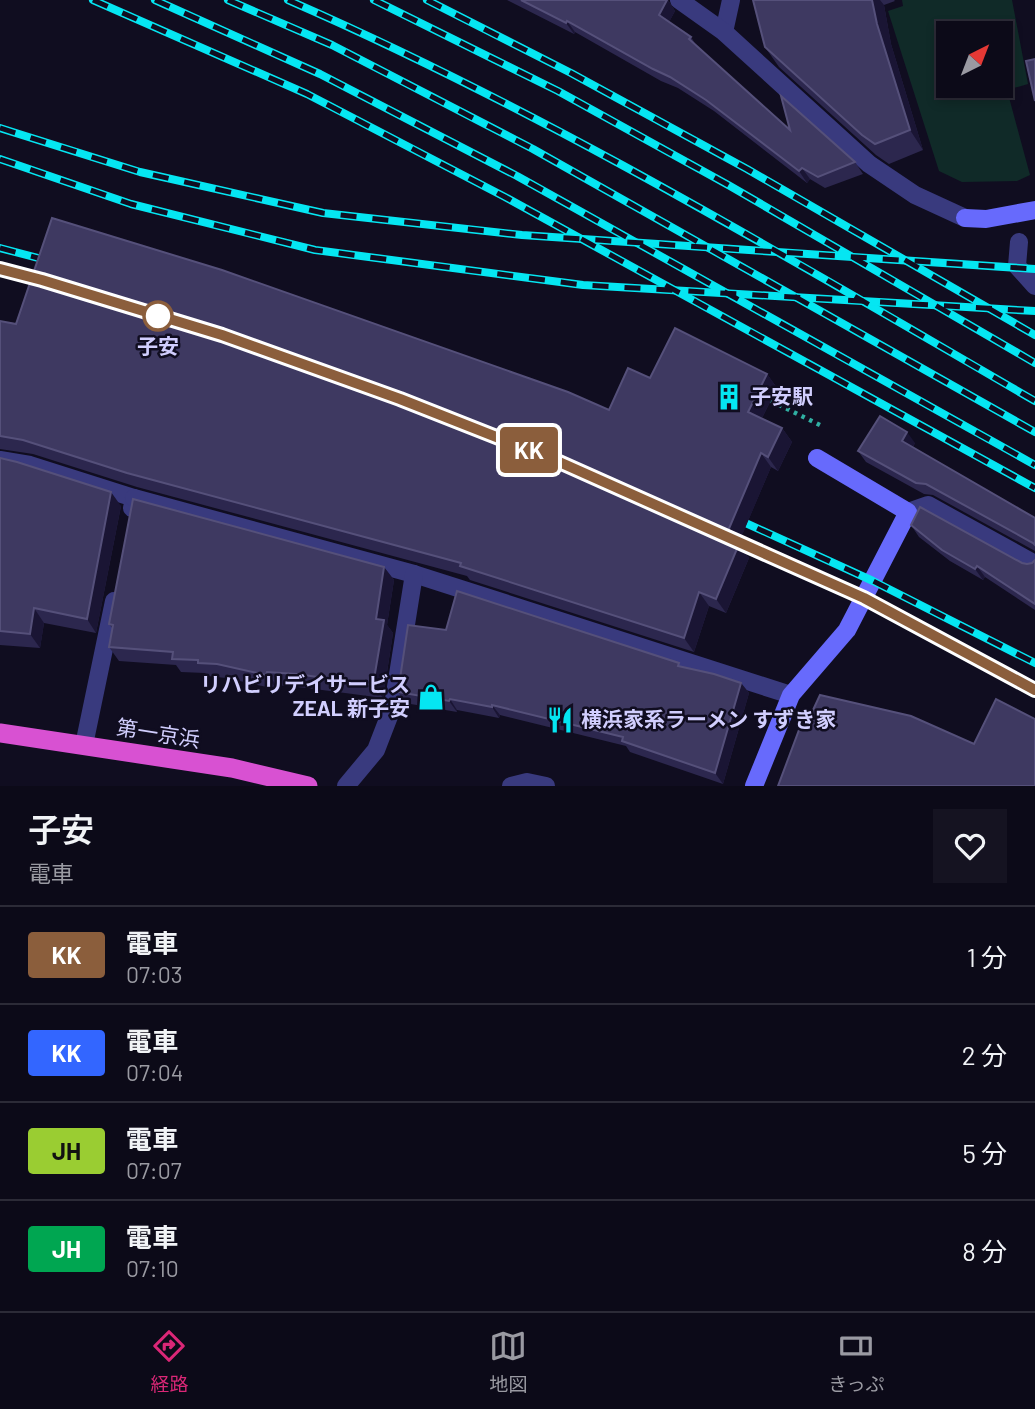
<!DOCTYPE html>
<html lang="ja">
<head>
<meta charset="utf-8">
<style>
  :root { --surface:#0c0a18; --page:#151321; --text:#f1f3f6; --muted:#9a9aa2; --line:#2c2b37; --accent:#db2777 }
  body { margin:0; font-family:Barlow,"Noto Sans JP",sans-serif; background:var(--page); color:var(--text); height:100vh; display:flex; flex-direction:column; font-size:26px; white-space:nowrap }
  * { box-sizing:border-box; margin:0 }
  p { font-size:23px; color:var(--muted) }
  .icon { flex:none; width:38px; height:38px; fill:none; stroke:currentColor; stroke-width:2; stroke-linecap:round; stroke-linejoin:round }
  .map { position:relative; height:786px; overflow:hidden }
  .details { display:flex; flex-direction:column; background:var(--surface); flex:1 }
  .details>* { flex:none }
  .badge { padding:0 14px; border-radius:5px; font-size:24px; line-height:46px }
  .needle { width:46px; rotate:42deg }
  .fabs { position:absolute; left:936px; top:21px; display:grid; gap:14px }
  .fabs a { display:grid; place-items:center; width:77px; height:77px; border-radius:0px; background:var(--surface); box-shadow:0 4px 10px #0003,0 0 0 2px var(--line); font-size:35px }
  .map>.badge { position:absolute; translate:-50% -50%; box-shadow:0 0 0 4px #fff }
  .round { display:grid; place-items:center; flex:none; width:74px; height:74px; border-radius:0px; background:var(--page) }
  .headline { display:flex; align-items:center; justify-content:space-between; height:119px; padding:0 28px }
  h1 { font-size:33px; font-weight:600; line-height:52px }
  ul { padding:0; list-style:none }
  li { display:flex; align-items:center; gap:21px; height:98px; padding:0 28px; border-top:2px solid var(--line) }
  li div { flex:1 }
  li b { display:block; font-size:26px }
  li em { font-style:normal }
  li .badge { min-width:77px; font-weight:700; text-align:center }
  .tab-bar { display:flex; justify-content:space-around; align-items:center; height:98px; border-top:2px solid var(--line); background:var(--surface); font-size:19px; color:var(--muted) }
  .tab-bar a { display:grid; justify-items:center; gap:4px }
  .tab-bar .current { color:var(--accent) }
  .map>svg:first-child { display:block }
  .green { fill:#102a28; fill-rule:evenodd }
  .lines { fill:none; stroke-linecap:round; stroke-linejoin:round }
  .path { stroke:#30afa2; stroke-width:4.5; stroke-dasharray:3.5 5; stroke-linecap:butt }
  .service { stroke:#393a7e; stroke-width:18 }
  .minor { stroke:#393a7e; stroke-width:18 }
  .tertiary { stroke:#393a7e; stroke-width:18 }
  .secondary { stroke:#676afc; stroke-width:18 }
  .trunk { stroke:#d851d2; stroke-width:19 }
  .rail-casing { stroke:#05e6f2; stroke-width:8 }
  .rail { stroke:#100d20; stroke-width:5; stroke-dasharray:16; stroke-linecap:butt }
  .wall { fill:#2c274e }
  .shaded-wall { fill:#1a1534 }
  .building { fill:#3e3961; stroke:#55507a; stroke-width:2 }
  .line-casing { stroke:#fff; stroke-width:16 }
  .line { stroke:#8b5e3c; stroke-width:10 }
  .stop-dot { fill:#fff; stroke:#8b5e3c; stroke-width:3.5 }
  .labels { text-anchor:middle; stroke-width:5; stroke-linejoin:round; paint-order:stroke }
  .stop-label { font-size:21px; font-weight:bold; fill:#d1cefe; stroke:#100d20 }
  .poi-label { font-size:21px; font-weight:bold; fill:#d1cefe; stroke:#100d20; text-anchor:start }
  .street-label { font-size:21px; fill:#d1cefe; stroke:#100d20 }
</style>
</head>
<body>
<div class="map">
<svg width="1035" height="786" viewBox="0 0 1035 786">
  <rect width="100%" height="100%" fill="#100d20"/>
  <path class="green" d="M 902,0 L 1012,0 L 1028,84 L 1007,90 L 1030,175 L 1017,181 L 962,182 L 939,171 L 888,11 L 903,6 ZM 948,33 L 1001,33 L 1001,86 L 948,86 Z"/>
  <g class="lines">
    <path class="path" d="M 771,401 L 824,427"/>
    <g class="service">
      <path d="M 724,32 L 731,0"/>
      <path d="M 908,512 L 928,505 L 1035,564"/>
    </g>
    <g class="minor">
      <path d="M 1019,242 L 1017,266 L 1035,286"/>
      <path d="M 0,460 L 30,465 L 134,498 L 132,508"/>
      <path d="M 134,498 L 414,574 L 791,695"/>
      <path d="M 84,745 L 114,601"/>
      <path d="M 346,786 L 376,750 L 393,706 L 414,574"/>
      <path d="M 511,786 L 527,782 L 546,786"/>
    </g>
    <path class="tertiary" d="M 679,0 L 724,32 L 869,164 L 915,195 L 965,218"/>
    <g class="secondary">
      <path d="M 965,218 L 986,219 L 1035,210"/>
      <path d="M 754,786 L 791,695 L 847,630 L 908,512 L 817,458"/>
    </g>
    <path class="trunk" d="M 0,733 L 232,768 L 308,786"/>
    <g class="rail-casing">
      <g id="rail">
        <path d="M 93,0 L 307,94 L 505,197 L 1035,488"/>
        <path d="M 155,0 L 320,74 L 517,176 L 1035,465"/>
        <path d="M 228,0 L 332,45 L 533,149 L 1035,432"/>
        <path d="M 288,0 C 548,113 791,260 1035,401"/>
        <path d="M 374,0 L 558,91 L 730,186 L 1035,363"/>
        <path d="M 427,0 L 571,73 L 747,169 L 1035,335"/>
        <path d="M 0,128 L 140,172 L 323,213 L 522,235 L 1035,269"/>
        <path d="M 0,159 L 131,204 L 315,250 L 583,285 L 1035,311"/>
        <path d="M 0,248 L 57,263"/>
        <path d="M 0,269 L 51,283"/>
        <path d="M 728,515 L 873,581 L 1035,663"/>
        <path d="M 722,535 L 864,598 L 1035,690"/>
      </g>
    </g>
    <use href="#rail" class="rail"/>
  </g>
  <g class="wall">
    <path d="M 507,0 L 668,0 L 675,11 L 669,22 L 691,37 L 696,45 L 790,130 L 855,162 L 863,174 L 825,188 L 810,179 L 807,183 L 714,111 L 678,88 L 661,81 L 575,32 L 574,34 Z"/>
    <path d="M 753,0 L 894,0 L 895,1 L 884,5 L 891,44 L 923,150 L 889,164 L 876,155 L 779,67 L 765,47 Z"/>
    <path d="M 0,321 L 609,410 L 650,378 L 767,374 L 777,388 L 762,418 L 782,428 L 792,442 L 778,471 L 771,467 L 738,544 L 749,558 L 726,613 L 709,606 L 694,652 L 470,580 L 467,576 L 137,487 L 33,454 L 0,449 Z"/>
    <path d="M 915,443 L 913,447 L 1035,518 L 1035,551 L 933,495 L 924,494 L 866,462 L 858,451 Z"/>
    <path d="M 0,458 L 121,506 L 96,633 L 44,623 L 40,648 L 0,645 Z"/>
    <path d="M 911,525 L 1022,563 L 1027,564 L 1032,563 L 1035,560 L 1035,610 L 985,577 L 983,580 L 950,561 L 919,537 Z"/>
    <path d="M 384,567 L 394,580 L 387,625 L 393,633 L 383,698 L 307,688 L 276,685 L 276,689 L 226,678 L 208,676 L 205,673 L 181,672 L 176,665 L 119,661 L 109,647 L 112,628 L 109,624 Z"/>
    <path d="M 682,667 L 741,683 L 749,693 L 723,784 L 630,752 L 626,746 L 500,715 L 499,718 L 457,710 L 457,712 L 405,703 L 398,692 Z"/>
  </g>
  <g class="shaded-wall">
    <path d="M 666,0 L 668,0 L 675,11 L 667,26 L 659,15 Z"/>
    <path d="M 872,0 L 880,0 L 884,5 L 891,44 L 923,150 L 910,130 L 877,24 Z"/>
    <path d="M 567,21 L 575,32 L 574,34 L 566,23 Z"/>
    <path d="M 802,168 L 810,179 L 807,183 L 799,171 Z"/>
    <path d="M 767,374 L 777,388 L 758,426 L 748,412 Z"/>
    <path d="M 782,428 L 792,442 L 778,471 L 768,457 Z"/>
    <path d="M 907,432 L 915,443 L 910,452 L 902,441 Z"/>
    <path d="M 761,453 L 771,467 L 735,552 L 725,538 Z"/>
    <path d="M 111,492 L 121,506 L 96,633 L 87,619 Z"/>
    <path d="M 739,544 L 749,558 L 726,613 L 716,599 Z"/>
    <path d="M 977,566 L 985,577 L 983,580 L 975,569 Z"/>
    <path d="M 384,567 L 394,580 L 387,625 L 393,633 L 383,698 L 373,685 L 376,619 Z"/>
    <path d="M 699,592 L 709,606 L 694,652 L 684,638 Z"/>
    <path d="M 34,608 L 44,623 L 40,648 L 30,634 Z"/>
    <path d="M 267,672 L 276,685 L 276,689 L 266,675 Z"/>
    <path d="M 741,683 L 749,693 L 723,784 L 715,773 Z"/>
    <path d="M 450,699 L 457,710 L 457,712 L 449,701 Z"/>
    <path d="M 492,705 L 500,715 L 499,718 L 492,707 Z"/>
  </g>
  <g class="building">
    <path d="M 521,0 L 667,0 L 659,15 L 691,37 L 689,39 L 790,130 L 781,96 L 855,162 L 818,177 L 802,168 L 799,171 L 706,100 L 670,77 L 653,69 L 567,21 L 566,23 Z"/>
    <path d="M 753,0 L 872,0 L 877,24 L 910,130 L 875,144 L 862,135 L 765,47 Z"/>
    <path d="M 1035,59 L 1035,101 L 1026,61 Z"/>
    <path d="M 52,218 L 222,270 L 568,392 L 609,410 L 628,368 L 650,378 L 675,328 L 767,374 L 748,412 L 782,428 L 768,457 L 761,453 L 725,538 L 739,544 L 716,599 L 699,592 L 684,638 L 460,566 L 461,563 L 127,473 L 23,440 L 0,436 L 0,321 L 16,324 Z"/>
    <path d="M 880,416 L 907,432 L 902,441 L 1035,518 L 1035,545 L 1033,543 L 926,484 L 916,483 L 858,451 Z"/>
    <path d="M 0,458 L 17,462 L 111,492 L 87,619 L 34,608 L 30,634 L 0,631 Z"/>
    <path d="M 133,499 L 384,567 L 376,619 L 384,620 L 373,685 L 297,674 L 267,672 L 266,675 L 217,664 L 198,663 L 198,660 L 172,659 L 173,652 L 109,647 L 113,625 L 109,624 Z"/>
    <path d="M 920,507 L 1022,563 L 1027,564 L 1032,563 L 1035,560 L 1035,604 L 977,566 L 975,569 L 942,550 L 911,525 Z"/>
    <path d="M 457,591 L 679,663 L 678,666 L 714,674 L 741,683 L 715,773 L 622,741 L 623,737 L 492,705 L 492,707 L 450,699 L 449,701 L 398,692 L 408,625 L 446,630 Z"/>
    <path d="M 820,695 L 911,716 L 974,744 L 996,699 L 1035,719 L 1035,786 L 778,786 L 802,722 L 807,723 Z"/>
  </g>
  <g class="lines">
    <g class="line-casing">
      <path id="line" d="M 0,269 L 42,280 L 222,335 L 400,399 L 557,461 L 864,598 L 1035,690"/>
    </g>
    <use href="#line" class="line"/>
  </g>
  <defs>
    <g id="building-bare" transform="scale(2.1)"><path d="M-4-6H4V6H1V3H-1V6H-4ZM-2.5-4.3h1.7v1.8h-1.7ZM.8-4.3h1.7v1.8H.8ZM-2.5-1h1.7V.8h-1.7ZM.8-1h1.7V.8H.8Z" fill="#05e6f2" stroke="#100d20" stroke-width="2.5" paint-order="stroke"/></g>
    <g id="shop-bare" transform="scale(2.1)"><path d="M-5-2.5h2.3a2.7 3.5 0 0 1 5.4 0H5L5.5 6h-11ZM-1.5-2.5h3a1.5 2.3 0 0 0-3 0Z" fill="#05e6f2" stroke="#100d20" stroke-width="2.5" paint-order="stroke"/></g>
    <g id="restaurant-bare" transform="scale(2.1)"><path d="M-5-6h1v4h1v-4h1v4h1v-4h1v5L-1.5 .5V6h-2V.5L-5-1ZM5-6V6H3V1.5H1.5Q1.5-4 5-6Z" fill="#05e6f2" stroke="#100d20" stroke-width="2.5" paint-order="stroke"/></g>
  </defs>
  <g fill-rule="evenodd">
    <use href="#building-bare" x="729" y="397"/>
    <use href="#shop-bare" x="431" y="697"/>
    <use href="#restaurant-bare" x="560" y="720"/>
  </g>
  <circle class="stop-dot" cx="158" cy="316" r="14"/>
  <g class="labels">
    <g class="stop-label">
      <text x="158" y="354">子安</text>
    </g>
    <g class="poi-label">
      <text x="750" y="404">子安駅</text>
      <text x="410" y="692" text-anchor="end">リハビリデイサービス<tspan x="410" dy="24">ZEAL 新子安</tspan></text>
      <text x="581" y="727">横浜家系ラーメン すずき家</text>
    </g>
    <g class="street-label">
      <text transform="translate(158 734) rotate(9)" y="7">第一京浜</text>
    </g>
  </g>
</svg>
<div class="fabs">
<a><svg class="needle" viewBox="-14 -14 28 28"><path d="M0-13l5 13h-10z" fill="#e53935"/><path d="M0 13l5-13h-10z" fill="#9a9aa2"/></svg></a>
</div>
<b class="badge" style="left:529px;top:450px;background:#8b5e3c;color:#fff">KK</b>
</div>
<section class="details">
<div class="headline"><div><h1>子安</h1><p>電車</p></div><a class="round"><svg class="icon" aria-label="heart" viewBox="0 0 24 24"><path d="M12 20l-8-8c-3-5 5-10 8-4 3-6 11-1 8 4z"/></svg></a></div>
<ul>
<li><span class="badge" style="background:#8b5e3c;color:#fff">KK</span><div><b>電車</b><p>07:03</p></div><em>1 分</em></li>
<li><span class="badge" style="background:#36f;color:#fff">KK</span><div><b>電車</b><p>07:04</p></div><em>2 分</em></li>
<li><span class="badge" style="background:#9acd32;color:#111">JH</span><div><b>電車</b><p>07:07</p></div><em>5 分</em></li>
<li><span class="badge" style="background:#00a651;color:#fff">JH</span><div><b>電車</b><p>07:10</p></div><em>8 分</em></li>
</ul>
</section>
<nav class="tab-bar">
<a class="current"><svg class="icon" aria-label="directions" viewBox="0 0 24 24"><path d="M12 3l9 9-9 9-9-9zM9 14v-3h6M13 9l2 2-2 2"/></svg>経路</a>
<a><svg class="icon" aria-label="map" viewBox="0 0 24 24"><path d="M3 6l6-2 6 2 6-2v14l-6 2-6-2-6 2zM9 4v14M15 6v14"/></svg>地図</a>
<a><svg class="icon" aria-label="tickets" viewBox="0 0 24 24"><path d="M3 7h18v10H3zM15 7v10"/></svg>きっぷ</a>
</nav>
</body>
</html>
